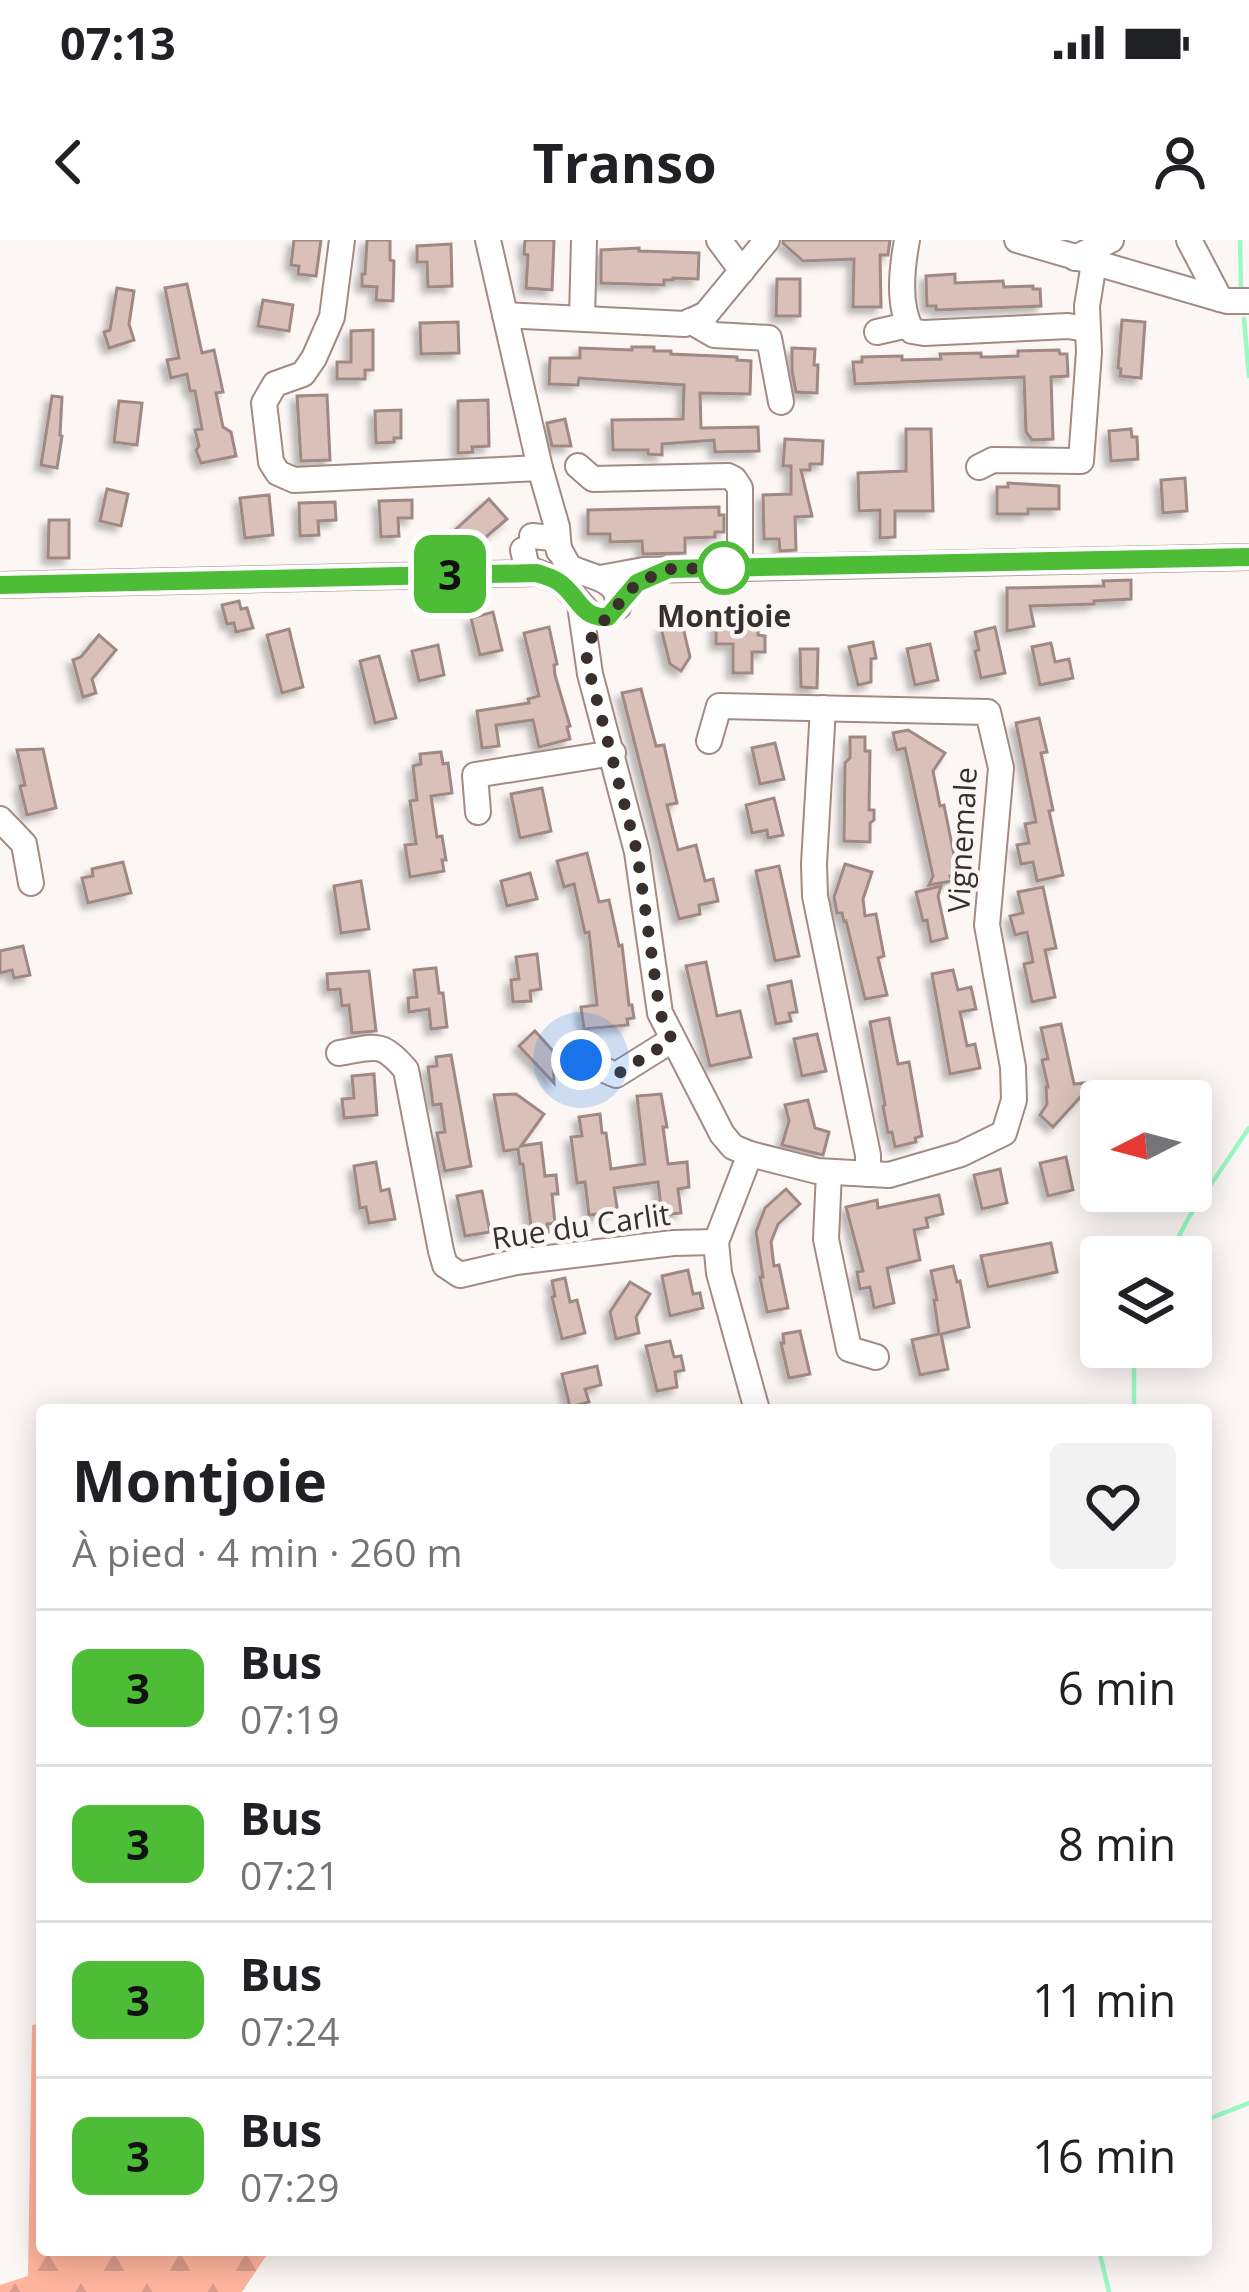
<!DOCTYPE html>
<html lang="fr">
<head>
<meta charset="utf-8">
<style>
  :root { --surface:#fff; --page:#f2f2f2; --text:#202124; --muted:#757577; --line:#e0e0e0 }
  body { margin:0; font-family:"Open Sans",sans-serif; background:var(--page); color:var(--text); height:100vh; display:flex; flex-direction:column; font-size:45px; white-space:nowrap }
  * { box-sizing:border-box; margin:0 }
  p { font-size:39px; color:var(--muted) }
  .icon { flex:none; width:66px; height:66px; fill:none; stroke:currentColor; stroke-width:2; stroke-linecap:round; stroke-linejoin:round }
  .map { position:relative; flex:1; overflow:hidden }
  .panel { position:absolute; left:36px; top:1164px; width:1176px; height:852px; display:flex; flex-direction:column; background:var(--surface); border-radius:12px; box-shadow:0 6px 30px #0003 }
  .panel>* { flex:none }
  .badge { padding:0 24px; border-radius:18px; font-size:42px; line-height:78px }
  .needle { width:78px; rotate:264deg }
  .buttons { position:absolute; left:1080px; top:840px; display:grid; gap:24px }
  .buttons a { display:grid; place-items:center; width:132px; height:132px; border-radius:12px; background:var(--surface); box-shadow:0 6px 30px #0003; font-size:60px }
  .you { position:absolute; width:60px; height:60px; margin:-30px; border:9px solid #fff; border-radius:50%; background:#1a73e8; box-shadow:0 0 0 18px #1a73e833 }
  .map>.badge { position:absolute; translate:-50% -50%; box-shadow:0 0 0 6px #fff }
  .round { display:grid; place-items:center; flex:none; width:126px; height:126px; border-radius:12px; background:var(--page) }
  .head { display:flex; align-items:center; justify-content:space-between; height:204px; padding:0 36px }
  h1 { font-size:57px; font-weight:700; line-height:90px }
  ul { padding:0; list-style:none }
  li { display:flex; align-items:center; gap:36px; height:156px; padding:0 36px; border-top:3px solid var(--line) }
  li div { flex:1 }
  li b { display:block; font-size:45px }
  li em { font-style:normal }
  li .badge { min-width:132px; font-weight:700; text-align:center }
  .status { display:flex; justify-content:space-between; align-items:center; height:84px; padding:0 60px; background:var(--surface); direction:ltr }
  .status svg { height:33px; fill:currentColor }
  header { display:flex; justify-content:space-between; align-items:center; height:156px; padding:0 36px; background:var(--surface); font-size:54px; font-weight:700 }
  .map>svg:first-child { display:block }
  .forest { fill:url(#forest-firs) }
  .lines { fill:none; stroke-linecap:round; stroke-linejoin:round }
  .stream { stroke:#9bf9c4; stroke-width:4.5 }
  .building { fill:#d9c1b9; stroke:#a08982; stroke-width:3; filter:url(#shadow) }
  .minor-casing { stroke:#a38b84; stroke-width:28 }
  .minor { stroke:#fff; stroke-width:24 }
  .line-casing { stroke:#fff; stroke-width:27 }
  .line { stroke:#4dbd38; stroke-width:18 }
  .walk { stroke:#39302d; stroke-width:12; stroke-dasharray:0 21.6 }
  .stop-dot { fill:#fff; stroke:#4dbd38; stroke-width:6 }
  .labels { text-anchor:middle; stroke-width:9; stroke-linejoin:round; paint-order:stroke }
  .stop-label { font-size:30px; font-weight:bold; fill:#39302d; stroke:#fcf7f5 }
  .street-label { font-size:30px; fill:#39302d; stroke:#fcf7f5 }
</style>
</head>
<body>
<div class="status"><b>07:13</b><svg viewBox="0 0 49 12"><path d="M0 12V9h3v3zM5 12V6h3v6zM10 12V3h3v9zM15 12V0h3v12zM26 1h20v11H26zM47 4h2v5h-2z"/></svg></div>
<header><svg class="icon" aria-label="back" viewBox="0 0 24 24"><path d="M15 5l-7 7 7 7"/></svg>Transo<svg class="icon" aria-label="person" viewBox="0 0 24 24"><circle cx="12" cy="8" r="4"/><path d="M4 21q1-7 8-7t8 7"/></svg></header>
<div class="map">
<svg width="1249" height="2052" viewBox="0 0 1249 2052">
  <defs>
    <pattern id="forest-firs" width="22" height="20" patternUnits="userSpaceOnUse" patternTransform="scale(3)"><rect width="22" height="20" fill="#feb49d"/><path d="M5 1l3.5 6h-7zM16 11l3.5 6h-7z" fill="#da9b88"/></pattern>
    <filter id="shadow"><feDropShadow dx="-5.5" dy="5.5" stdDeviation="3" flood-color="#0004"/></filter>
  </defs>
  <rect width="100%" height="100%" fill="#fcf7f5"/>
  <path class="forest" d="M 42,1783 L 42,2010 L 270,2010 L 242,2052 L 0,2052 L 0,2045 L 28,2036 L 32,1785 Z"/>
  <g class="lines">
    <g class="stream">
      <path d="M 1240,0 L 1241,51"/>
      <path d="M 1244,79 L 1249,136"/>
      <path d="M 1168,1017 L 1189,977 L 1249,888"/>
      <path d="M 1134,1107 L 1134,1170"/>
      <path d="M 1206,1880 L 1249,1863"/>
      <path d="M 1099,2010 L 1109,2052"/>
    </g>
  </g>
  <g class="building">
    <path d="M 294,0 L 321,0 L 316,36 L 298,34 L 299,26 L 291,25 Z"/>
    <path d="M 367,0 L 390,0 L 390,20 L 394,21 L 393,61 L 376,60 L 377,47 L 362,46 L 362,34 L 365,34 Z"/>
    <path d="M 525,0 L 554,0 L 552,50 L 526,48 L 528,15 L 524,14 Z"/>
    <path d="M 783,0 L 890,0 L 888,15 L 880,15 L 881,67 L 853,67 L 854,19 L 803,21 L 783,3 Z"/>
    <path d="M 451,4 L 452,46 L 428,47 L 427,22 L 417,22 L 417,6 Z"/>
    <path d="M 639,8 L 639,11 L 699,13 L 698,39 L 673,38 L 673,40 L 664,40 L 664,45 L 601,43 L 601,10 Z"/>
    <path d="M 955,34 L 955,43 L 1003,41 L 1004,47 L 1033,46 L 1033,49 L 1040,49 L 1041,66 L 936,70 L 936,66 L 927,66 L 926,36 Z"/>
    <path d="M 777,39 L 800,39 L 800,76 L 776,76 Z"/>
    <path d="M 187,44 L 202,113 L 214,110 L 223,152 L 216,153 L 223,187 L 231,192 L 236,216 L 201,223 L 196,210 L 199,206 L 195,190 L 202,189 L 195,151 L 190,151 L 187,134 L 171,138 L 167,120 L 179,118 L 165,48 Z"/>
    <path d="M 117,48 L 134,51 L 129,84 L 134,100 L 109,108 L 104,92 L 110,90 Z"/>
    <path d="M 263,60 L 293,65 L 289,91 L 258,86 Z"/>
    <path d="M 1122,80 L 1145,82 L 1141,138 L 1120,136 L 1121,129 L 1118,128 Z"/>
    <path d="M 458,82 L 459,113 L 421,114 L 420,83 Z"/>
    <path d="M 373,90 L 373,130 L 365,130 L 365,139 L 337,139 L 337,122 L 351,122 L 351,91 Z"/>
    <path d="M 632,107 L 654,107 L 654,111 L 671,111 L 671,114 L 737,117 L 737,120 L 751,121 L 750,154 L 700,153 L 701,188 L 758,187 L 759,211 L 715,212 L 714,200 L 662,204 L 662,215 L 648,214 L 648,210 L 613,210 L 612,180 L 683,179 L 684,145 L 579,138 L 578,145 L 549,144 L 550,118 L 580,118 L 580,108 L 632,110 Z"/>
    <path d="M 792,108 L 815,109 L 814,125 L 818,125 L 817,153 L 796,152 L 792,131 Z"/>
    <path d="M 1059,110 L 1060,114 L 1067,114 L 1068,136 L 1051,137 L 1053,199 L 1032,200 L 1026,192 L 1024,137 L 855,144 L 853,122 L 862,122 L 862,117 L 902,116 L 902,120 L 941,119 L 940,114 L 981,113 L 981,117 L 989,117 L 1018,116 L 1018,111 Z"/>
    <path d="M 327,155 L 330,220 L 301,221 L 297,156 Z"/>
    <path d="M 52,156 L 62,157 L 60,195 L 62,196 L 57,228 L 41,225 Z"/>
    <path d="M 488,160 L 489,206 L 472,207 L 473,212 L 458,213 L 458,161 Z"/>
    <path d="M 119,161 L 142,163 L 137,205 L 114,202 Z"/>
    <path d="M 401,170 L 401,198 L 394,198 L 394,202 L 376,203 L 375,171 Z"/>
    <path d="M 565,179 L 571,206 L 552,206 L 547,183 Z"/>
    <path d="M 906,189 L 931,189 L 933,271 L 895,271 L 895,297 L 880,298 L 880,270 L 859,271 L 858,233 L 906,231 Z"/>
    <path d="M 1131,189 L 1132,197 L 1137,197 L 1138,219 L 1111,221 L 1109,191 Z"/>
    <path d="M 785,199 L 823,201 L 822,224 L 810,224 L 810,230 L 801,230 L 812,276 L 795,277 L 796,310 L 780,311 L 779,299 L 764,299 L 763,255 L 791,254 L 791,226 L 783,226 Z"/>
    <path d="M 1185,238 L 1187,271 L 1163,273 L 1161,240 Z"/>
    <path d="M 1008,243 L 1059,246 L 1059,269 L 1028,269 L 1028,274 L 997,274 L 997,247 L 1008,247 Z"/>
    <path d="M 107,249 L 128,254 L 121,286 L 100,281 Z"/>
    <path d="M 269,255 L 273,295 L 245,298 L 240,258 Z"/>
    <path d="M 489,259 L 507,279 L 480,302 L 453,302 L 453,292 Z"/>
    <path d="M 412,260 L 412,278 L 398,278 L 399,296 L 381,297 L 379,261 Z"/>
    <path d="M 335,262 L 336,280 L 318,281 L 319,295 L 300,296 L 299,263 Z"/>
    <path d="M 719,267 L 719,275 L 724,275 L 724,292 L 715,292 L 715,297 L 685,298 L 685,313 L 643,314 L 642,301 L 610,302 L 610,294 L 588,294 L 588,270 Z"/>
    <path d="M 49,280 L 69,280 L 69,318 L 48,318 Z"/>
    <path d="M 1131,340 L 1131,359 L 1094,361 L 1094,364 L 1030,366 L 1034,386 L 1007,391 L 1007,348 L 1104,346 L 1103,341 Z"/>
    <path d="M 239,361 L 241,369 L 247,368 L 253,388 L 236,392 L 234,383 L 227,384 L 222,365 Z"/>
    <path d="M 493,372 L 502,410 L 480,415 L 471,378 Z"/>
    <path d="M 740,380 L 758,380 L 758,395 L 765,396 L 765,412 L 752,412 L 752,433 L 733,433 L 733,404 L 716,404 L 716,383 L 740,384 Z"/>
    <path d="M 682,383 L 690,417 L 681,431 L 670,424 L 661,388 Z"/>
    <path d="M 549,387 L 557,424 L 554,425 L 555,435 L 570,486 L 567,487 L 570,499 L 539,507 L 533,480 L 496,485 L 499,506 L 482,508 L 477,471 L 529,463 L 528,459 L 539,456 L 524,393 Z"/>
    <path d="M 995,387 L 1005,433 L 981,438 L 975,411 L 979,410 L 975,392 Z"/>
    <path d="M 289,389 L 303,447 L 282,453 L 267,395 Z"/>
    <path d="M 99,395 L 116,410 L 92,439 L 96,453 L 83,457 L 73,420 L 81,417 Z"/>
    <path d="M 873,402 L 876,418 L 871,419 L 871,442 L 858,445 L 849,407 Z"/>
    <path d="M 1051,403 L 1055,422 L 1069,419 L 1073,438 L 1040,445 L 1032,407 Z"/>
    <path d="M 930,404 L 938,440 L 915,445 L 907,409 Z"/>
    <path d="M 438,405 L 444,435 L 419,441 L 412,411 Z"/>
    <path d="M 800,409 L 818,409 L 817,448 L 801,447 Z"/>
    <path d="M 379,416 L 396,478 L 375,483 L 360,421 Z"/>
    <path d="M 641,449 L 656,506 L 664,505 L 677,563 L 667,565 L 678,610 L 696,605 L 705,641 L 713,639 L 718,661 L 699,665 L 700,674 L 679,679 L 622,453 Z"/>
    <path d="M 1039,478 L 1047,512 L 1041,513 L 1053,570 L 1049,571 L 1063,635 L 1037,641 L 1033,622 L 1021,624 L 1017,605 L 1029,603 L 1025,584 L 1036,582 L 1016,483 Z"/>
    <path d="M 908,490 L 945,513 L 933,531 L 940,566 L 944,565 L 958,635 L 950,636 L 952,641 L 929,645 L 933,636 L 905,508 L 897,510 L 893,493 Z"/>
    <path d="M 850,497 L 865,497 L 865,511 L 870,511 L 869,570 L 874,570 L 874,580 L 870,583 L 870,602 L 844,601 L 845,523 L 850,518 Z"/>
    <path d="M 775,503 L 784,539 L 760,544 L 752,508 Z"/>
    <path d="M 43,509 L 56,568 L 27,575 L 20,546 L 25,545 L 17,510 Z"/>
    <path d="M 441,512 L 443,524 L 448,523 L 452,553 L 431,556 L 437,597 L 442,596 L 446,620 L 442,620 L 444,631 L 410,637 L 405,605 L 416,604 L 410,561 L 417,560 L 413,526 L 421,524 L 420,514 Z"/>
    <path d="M 542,548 L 551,591 L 520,598 L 511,554 Z"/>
    <path d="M 774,558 L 783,595 L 768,598 L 767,590 L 752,593 L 746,565 Z"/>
    <path d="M 587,613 L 599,662 L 609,660 L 619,706 L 622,705 L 629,765 L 632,765 L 634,778 L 627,779 L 628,785 L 584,789 L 581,767 L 597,765 L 589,692 L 585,693 L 574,644 L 564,647 L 557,621 Z"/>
    <path d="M 123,622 L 131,653 L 88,663 L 82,638 L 93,636 L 92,629 Z"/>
    <path d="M 845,624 L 872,632 L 863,659 L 865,676 L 876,674 L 884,716 L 878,718 L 887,755 L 865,759 L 846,681 L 844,682 L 842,673 L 837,673 L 834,657 Z"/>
    <path d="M 779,626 L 799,716 L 775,721 L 756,631 Z"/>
    <path d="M 530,633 L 537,659 L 507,666 L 501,641 Z"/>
    <path d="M 361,641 L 369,689 L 341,693 L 334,646 Z"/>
    <path d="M 941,646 L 938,656 L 947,698 L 931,702 L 927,680 L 923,681 L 916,652 Z"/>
    <path d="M 1043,647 L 1056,708 L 1045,710 L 1055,757 L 1032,762 L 1024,724 L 1033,722 L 1027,692 L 1015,695 L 1010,676 L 1023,673 L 1018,652 Z"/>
    <path d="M 23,706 L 30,735 L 14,738 L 12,730 L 0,733 L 0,711 Z"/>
    <path d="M 537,714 L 541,749 L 530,751 L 531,761 L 513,762 L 511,740 L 519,739 L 516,717 Z"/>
    <path d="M 706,722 L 717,776 L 740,771 L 751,817 L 710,826 L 686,726 Z"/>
    <path d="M 436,728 L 439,753 L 443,753 L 447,787 L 431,789 L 429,769 L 409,772 L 408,758 L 417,757 L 414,730 Z"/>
    <path d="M 953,730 L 958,750 L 971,747 L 976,769 L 960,772 L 967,806 L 975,804 L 980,828 L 950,834 L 932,734 Z"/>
    <path d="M 369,731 L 376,791 L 352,793 L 349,765 L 342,766 L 340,749 L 328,750 L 327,734 Z"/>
    <path d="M 791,741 L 797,772 L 789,773 L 791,781 L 776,784 L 768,746 Z"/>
    <path d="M 889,778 L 898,824 L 909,822 L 922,896 L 915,898 L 916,902 L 895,907 L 892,892 L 888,893 L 883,866 L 885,865 L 870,782 Z"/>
    <path d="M 1061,784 L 1074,844 L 1094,842 L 1053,887 L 1040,875 L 1047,864 L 1046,847 L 1048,847 L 1042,820 L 1048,819 L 1041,788 Z"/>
    <path d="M 535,791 L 553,811 L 554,843 L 519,806 Z"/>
    <path d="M 817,794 L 826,831 L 802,836 L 794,799 Z"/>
    <path d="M 451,815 L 471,926 L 445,931 L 437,893 L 445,892 L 441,864 L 433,865 L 428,827 L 437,826 L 436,817 Z"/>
    <path d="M 374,834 L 377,875 L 344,878 L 342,859 L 354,858 L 352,836 Z"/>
    <path d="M 516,854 L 544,874 L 521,906 L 541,903 L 545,936 L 556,935 L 558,954 L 552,954 L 555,983 L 547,984 L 548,992 L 532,994 L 523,924 L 520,924 L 518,909 L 504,911 L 494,855 Z"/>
    <path d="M 661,854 L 667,887 L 663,887 L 668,924 L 687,922 L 689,947 L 678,949 L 681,973 L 662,975 L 658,942 L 614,948 L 617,967 L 613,972 L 589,975 L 585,942 L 577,943 L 571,897 L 582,896 L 579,877 L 600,874 L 602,893 L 606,893 L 611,929 L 645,924 L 637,856 Z"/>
    <path d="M 808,860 L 815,888 L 829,892 L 823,915 L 782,905 L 789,881 L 785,865 Z"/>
    <path d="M 1066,917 L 1073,950 L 1048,956 L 1040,923 Z"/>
    <path d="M 376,922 L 381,951 L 389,949 L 395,979 L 369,983 L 366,967 L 360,968 L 354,926 Z"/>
    <path d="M 1000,929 L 1007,963 L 982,969 L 974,935 Z"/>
    <path d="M 786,949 L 800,964 L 778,984 L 771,1002 L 774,1026 L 779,1025 L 788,1068 L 767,1072 L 760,1037 L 763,1037 L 756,992 L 765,968 Z"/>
    <path d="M 482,951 L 490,992 L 465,996 L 457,956 Z"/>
    <path d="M 939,955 L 943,974 L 926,978 L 928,987 L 914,990 L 920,1020 L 887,1028 L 894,1063 L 874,1068 L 870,1047 L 860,1049 L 857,1032 L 863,1031 L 846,967 L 877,960 L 878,968 Z"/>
    <path d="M 1051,1003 L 1057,1032 L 988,1047 L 981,1016 Z"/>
    <path d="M 953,1026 L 957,1042 L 960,1041 L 969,1087 L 941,1094 L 948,1129 L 920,1135 L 912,1100 L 939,1094 L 934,1060 L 937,1060 L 931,1031 Z"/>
    <path d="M 688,1030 L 693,1054 L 700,1053 L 703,1068 L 670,1076 L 662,1036 Z"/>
    <path d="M 565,1038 L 570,1062 L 577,1060 L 585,1093 L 562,1099 L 552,1057 L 555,1056 L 552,1041 Z"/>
    <path d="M 630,1042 L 650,1054 L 636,1077 L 639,1093 L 616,1099 L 610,1072 Z"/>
    <path d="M 800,1091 L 810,1134 L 789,1138 L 781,1103 L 784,1103 L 783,1094 Z"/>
    <path d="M 670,1101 L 674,1117 L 681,1116 L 684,1130 L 675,1132 L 677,1147 L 657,1151 L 646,1106 Z"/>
    <path d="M 597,1126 L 601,1145 L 585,1149 L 589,1162 L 570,1167 L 562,1134 Z"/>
  </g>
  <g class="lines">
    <g class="minor-casing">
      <g id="minor">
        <path d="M 342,0 L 332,77 L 314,118 L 303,134 L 275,144 L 264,163 L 271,222 L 278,233 L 294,240 L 540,228"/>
        <path d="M 488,0 L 540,228 L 557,287 L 559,311"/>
        <path d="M 719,0 L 742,31"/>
        <path d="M 907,0 C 902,27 897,66 912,91 L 924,93 L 1068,86 L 1086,89"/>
        <path d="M 1017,0 L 1227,61 L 1249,61"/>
        <path d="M 1189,0 L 1220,59"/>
        <path d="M 1075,18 L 1111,0"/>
        <path d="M 505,75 L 685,84 L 706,74 L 767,0"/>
        <path d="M 582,78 L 584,0"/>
        <path d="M 690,81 L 714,95 L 769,98 L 781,162"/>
        <path d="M 877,92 L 908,85"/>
        <path d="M 578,226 L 593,239 L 728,236 L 734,239 L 740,248 L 740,327"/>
        <path d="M 979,227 L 993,220 L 1081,221 L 1089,112 L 1087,66 L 1094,23"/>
        <path d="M 532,296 L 553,298 L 569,327 C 590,338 621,337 618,367"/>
        <path d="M 523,310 L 527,328 L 560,341 L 591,375"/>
        <path d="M 600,338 L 644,330 L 1249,317"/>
        <path d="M 0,345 L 537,333"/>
        <path d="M 580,365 L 590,434 L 637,612 L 660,773 L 722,894 L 733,907 L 750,914 L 716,1002 L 719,1033 L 757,1170"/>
        <path d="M 823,468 L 814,624 L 815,656 L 868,915 L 868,934"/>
        <path d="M 709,501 L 719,466 L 988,472 L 1001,528 L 987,685 L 1013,827 L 1014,860 L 1004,893 L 961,914 L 889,935 L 817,931 L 750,914"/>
        <path d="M 478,572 L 475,535 L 613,513"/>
        <path d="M 0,579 L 24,604 L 31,643"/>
        <path d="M 339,813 C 375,807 381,800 406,830 L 441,1011 L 445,1025 L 460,1035 L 516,1022 L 673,1003 L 716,1002"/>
        <path d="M 581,820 L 616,835 L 672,800"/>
        <path d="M 829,932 L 826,999 L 849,1109 L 876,1117"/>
      </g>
    </g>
    <use href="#minor" class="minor"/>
  </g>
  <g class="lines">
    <g class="line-casing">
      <path id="line" d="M 0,345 L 537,333 C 544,336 551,337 557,341 C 578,353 579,379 608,377 L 637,343 L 669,329 L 1249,317"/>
    </g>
    <use href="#line" class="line"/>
    <path class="walk" d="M 581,820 L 616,835 L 672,800 L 660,773 L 637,612 L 590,434 L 586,414 L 587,406 L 596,390 L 637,343 L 669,329 L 724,328"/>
  </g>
  <circle class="stop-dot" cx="724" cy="328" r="24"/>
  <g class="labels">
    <g class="stop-label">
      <text x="724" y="387">Montjoie</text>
    </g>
    <g class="street-label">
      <text transform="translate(963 600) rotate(-87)" y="10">Vignemale</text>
      <text transform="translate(581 987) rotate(-8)" y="10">Rue du Carlit</text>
    </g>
  </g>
</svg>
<div class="buttons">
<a><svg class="needle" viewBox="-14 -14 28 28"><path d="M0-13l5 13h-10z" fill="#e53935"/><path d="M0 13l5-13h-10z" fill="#757577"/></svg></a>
<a><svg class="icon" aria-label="layers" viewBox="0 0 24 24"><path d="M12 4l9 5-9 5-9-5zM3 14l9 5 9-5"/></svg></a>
</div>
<div class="you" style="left:581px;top:820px"></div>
<b class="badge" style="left:450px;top:334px;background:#4dbd38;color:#111">3</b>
<section class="panel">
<div class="head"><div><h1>Montjoie</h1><p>À pied · 4 min · 260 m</p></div><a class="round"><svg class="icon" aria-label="heart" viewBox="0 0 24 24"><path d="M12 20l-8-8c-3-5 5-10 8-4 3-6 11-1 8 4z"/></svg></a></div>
<ul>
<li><span class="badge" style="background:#4dbd38;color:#111">3</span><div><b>Bus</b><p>07:19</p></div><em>6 min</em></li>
<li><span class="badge" style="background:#4dbd38;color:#111">3</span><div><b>Bus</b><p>07:21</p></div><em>8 min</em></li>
<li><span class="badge" style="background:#4dbd38;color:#111">3</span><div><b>Bus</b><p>07:24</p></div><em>11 min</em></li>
<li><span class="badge" style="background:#4dbd38;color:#111">3</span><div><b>Bus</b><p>07:29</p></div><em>16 min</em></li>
</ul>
</section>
</div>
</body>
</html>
